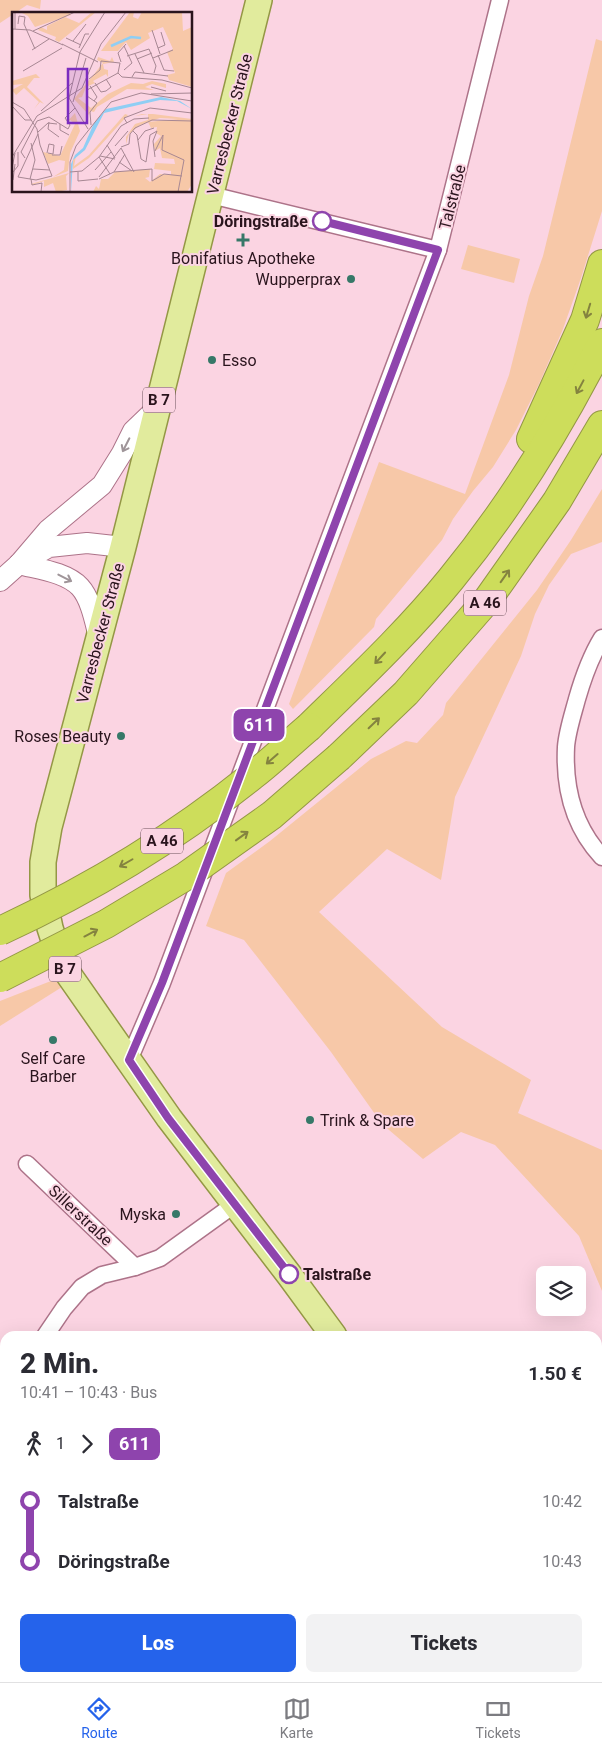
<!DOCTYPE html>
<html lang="de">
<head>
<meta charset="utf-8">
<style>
  :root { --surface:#fff; --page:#f2f2f3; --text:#2b2b33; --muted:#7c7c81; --line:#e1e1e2; --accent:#2563eb }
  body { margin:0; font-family:Roboto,sans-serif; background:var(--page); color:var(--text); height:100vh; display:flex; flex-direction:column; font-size:19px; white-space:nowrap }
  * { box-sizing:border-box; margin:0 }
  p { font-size:16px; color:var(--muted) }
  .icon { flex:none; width:28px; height:28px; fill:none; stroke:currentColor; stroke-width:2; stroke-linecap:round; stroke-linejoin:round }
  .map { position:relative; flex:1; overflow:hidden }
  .side { position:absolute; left:0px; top:1331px; width:602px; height:351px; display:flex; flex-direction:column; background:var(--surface); border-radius:15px 15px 0 0; box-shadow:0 5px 20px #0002 }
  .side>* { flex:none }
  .badge { padding:0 10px; border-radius:8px; font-size:18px; line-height:32px }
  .fabs { position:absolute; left:536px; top:1266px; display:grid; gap:10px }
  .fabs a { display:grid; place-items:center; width:50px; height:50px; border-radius:8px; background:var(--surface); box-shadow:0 5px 20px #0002; font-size:25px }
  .map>.badge { position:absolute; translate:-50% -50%; box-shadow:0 0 0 2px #fff }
  .legs { display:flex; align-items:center; gap:8px; height:55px; padding:0 20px; font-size:16px }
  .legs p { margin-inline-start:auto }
  .head { display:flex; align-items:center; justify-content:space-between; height:85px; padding:0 20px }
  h1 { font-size:28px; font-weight:800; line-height:38px }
  .primary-button { display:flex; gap:10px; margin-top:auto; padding:10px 20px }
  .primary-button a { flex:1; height:58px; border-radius:8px; background:var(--accent); color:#fff; font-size:20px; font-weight:800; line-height:58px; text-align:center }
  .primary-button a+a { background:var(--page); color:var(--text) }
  ul { padding:0 20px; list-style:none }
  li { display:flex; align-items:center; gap:18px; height:60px; font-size:19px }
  li i { display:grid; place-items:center; width:8px; height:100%; margin:0 6px; background:currentColor }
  li i::after { content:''; width:12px; height:12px; margin:-6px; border:4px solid; border-radius:50%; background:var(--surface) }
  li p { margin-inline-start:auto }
  li:first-child i { background:linear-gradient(#0000 50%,currentColor 0) }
  li:last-child i { background:linear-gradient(currentColor 50%,#0000 0) }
  .dock { display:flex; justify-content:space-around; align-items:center; height:70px; border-top:1px solid var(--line); background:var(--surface); font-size:14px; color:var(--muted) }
  .dock a { display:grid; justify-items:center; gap:2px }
  .dock .active { color:var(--accent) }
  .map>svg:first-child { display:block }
  .green { fill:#f7c8a8 }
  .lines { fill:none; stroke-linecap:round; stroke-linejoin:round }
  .minor-casing { stroke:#ad7389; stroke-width:19 }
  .tertiary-casing { stroke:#ad7389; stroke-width:22 }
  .primary-casing { stroke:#949745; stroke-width:28 }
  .motorway-casing { stroke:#949745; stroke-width:30 }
  .minor { stroke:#fff; stroke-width:16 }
  .tertiary { stroke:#fff; stroke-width:20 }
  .primary { stroke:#e1eb9d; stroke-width:25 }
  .motorway { stroke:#cddd5b; stroke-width:28 }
  .motorway-bridge-casing { stroke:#949745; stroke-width:30; stroke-linecap:butt }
  .motorway-bridge { stroke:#cddd5b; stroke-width:28 }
  .oneway { stroke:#84833f }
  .oneway2 { stroke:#9f9599 }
  .line-1-casing { stroke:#fff; stroke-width:11 }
  .line-1 { stroke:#8e44ad; stroke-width:8 }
  .stop-1-dot { fill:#fff; stroke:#8e44ad; stroke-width:2.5 }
  .poi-dot { fill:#367868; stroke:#fbd4e2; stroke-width:2 }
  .labels { text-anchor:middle; stroke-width:4; stroke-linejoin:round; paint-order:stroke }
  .shield { fill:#fbd4e2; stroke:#694e58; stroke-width:1 }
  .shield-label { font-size:15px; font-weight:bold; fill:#2a141d }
  .street-label { font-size:16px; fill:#2a141d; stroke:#fbd4e2 }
  .stop-label { font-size:16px; font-weight:bold; fill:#2a141d; stroke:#fbd4e2; text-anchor:end }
  .poi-label { font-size:16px; fill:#2a141d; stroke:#fbd4e2; text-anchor:end }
  .inset-river { fill:none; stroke:#8fcef4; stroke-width:2.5 }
  .inset-road { fill:none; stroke:#a78793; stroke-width:1 }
  .view { fill:#7b2cbf; fill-opacity:0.15; stroke:#7b2cbf; stroke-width:2.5 }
  .inset-edge { fill:none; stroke:#2a141d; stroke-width:2.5 }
</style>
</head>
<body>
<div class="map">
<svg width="602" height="1682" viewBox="0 0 602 1682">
  <rect width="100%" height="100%" fill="#fbd4e2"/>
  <g class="green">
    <path d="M 0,0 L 41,0 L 40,9 L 27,5 L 0,23 Z"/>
    <path d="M 596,39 L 602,41 L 602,211 L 581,278 L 563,329 L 539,384 L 516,430 L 493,467 L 473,491 L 453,519 L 442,540 L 376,619 L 374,627 L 293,709 L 289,704 L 379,462 L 465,494 L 509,375 L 529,296 L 543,256 Z"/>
    <path d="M 468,245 L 520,259 L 514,283 L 461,269 Z"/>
    <path d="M 602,489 L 602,542 L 571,554 L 549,585 L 535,614 L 521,656 L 455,797 L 441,880 L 387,849 L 319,912 L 442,1027 L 531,1080 L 518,1113 L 602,1150 L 602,1291 L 579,1236 L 495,1145 L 461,1132 L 423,1159 L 382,1124 L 331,1052 L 244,940 L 206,926 L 226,873 L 270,841 L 371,759 L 406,741 L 417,743 L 443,715 L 446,703 L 537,590 L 571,540 Z"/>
    <path d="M 56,979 L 62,987 L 0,1026 L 0,1001 Z"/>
    <path d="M 5,1615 L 5,1652 L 0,1650 L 0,1621 Z"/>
    <path d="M 211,1678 L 348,1678 L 348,1682 L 212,1682 Z"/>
  </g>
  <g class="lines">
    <g class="minor-casing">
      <g id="minor">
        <path d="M 211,195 L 438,250"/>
        <path d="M 602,638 C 591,656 583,678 577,699 C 573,714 567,732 566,747 C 564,788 574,827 602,857"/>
        <path d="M 129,1060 L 162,983 L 438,250 L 500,0"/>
        <path d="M 27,1164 L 135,1267"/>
        <path d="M 45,1336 L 64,1308 L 82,1287 L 102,1275 L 135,1267 L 160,1258 L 235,1204"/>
        <path d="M 0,1396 L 5,1389"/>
        <path d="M 0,1664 L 5,1666"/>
        <path d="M 32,1678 L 39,1682"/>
      </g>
    </g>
    <g class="tertiary-casing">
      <g id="tertiary">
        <path d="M 19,564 L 48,530 L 102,485 L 122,453 L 133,431 L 157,408"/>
        <path d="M 19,564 C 38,569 66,572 80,587 C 91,599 95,622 99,637"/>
        <path d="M 0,581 L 19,564 L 49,547 L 87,543 L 123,547"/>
      </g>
    </g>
    <g class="primary-casing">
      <g id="primary">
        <path d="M 259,0 L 123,547 L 49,827 L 43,862 L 43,895 L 50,928 L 62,965 L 169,1118 L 290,1276 L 334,1336"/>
        <path d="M 482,1678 L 483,1682"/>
      </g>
    </g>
    <g class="motorway-casing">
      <g id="motorway">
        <path d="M 531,439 L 585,320 L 602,264"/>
        <path d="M 309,727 C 358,679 408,632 451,579 C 510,507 560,426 602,343"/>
        <path d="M 339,757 L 406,693 L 488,599 L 557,501 L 602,425"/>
      </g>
    </g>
    <use href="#minor" class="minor"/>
    <use href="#tertiary" class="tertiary"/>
    <use href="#primary" class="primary"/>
    <use href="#motorway" class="motorway"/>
    <g class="motorway-bridge-casing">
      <g id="motorway-bridge">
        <path d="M 0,931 C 89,890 175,838 252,776 C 272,761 290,743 309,727"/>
        <path d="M 0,978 L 106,924 L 186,876 L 272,815 L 339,757"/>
      </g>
    </g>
    <use href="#motorway-bridge" class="motorway-bridge"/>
  </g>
  <defs><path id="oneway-shaft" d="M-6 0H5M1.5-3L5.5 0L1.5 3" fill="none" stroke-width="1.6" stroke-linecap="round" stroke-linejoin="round" transform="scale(1.25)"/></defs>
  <g class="oneway">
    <use href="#oneway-shaft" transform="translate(588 311) rotate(107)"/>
    <use href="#oneway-shaft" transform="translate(580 387) rotate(118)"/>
    <use href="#oneway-shaft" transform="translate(505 576) rotate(-55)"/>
    <use href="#oneway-shaft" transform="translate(380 658) rotate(133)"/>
    <use href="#oneway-shaft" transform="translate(374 723) rotate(-44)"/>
    <use href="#oneway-shaft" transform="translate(272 759) rotate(139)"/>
    <use href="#oneway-shaft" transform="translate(242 836) rotate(-36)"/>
    <use href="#oneway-shaft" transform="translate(126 863) rotate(150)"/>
    <use href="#oneway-shaft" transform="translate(91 933) rotate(-28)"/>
  </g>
  <g class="oneway2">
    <use href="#oneway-shaft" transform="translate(126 445) rotate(117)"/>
    <use href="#oneway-shaft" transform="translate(65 578) rotate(27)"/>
  </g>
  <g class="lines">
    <g class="line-1-casing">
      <path id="line-1" d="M 289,1274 L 168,1118 L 129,1060 L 162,983 L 438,250 L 322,221"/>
    </g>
    <use href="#line-1" class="line-1"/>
  </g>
  <g class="stop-1-dot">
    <circle cx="322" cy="221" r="9"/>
    <circle cx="289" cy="1274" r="9"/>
  </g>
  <g class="poi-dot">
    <path d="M240.5 232.5h5v5h5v5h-5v5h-5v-5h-5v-5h5z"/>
    <circle cx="351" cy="279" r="5"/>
    <circle cx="212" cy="360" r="5"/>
    <circle cx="121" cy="736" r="5"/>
    <circle cx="53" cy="1040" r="5"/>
    <circle cx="310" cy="1120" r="5"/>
    <circle cx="176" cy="1214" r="5"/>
  </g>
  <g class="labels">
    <g class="shield">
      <rect x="143" y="387.5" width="32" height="25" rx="4"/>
      <rect x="464" y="590.5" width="42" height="25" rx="4"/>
      <rect x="141" y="828.5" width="42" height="25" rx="4"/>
      <rect x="49" y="956.5" width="32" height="25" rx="4"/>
    </g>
    <g class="shield-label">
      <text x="159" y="405">B 7</text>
      <text x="485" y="608">A 46</text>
      <text x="162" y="846">A 46</text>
      <text x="65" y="974">B 7</text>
    </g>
    <g class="street-label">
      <text transform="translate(229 124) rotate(-76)" y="6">Varresbecker Straße</text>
      <text transform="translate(452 197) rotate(-76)" y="6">Talstraße</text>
      <text transform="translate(100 633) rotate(-75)" y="6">Varresbecker Straße</text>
      <text transform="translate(81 1215) rotate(43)" y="6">Sillerstraße</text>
    </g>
    <g class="stop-label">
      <text x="308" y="227">Döringstraße</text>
      <text x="303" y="1280" text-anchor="start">Talstraße</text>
    </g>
    <g class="poi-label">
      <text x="243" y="264" text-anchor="middle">Bonifatius Apotheke</text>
      <text x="341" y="285">Wupperprax</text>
      <text x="222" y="366" text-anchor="start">Esso</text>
      <text x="111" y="742">Roses Beauty</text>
      <text x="53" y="1064" text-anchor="middle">Self Care<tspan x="53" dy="18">Barber</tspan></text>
      <text x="320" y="1126" text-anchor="start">Trink &amp; Spare</text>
      <text x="166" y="1220">Myska</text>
    </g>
  </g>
  <g transform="translate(12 12)">
    <rect width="180" height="180" fill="#fbd4e2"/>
    <path d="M 8,0 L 57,0 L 59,3 L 23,15 L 16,4 ZM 80,0 L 84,0 L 47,30 L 43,28 L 44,25 L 26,18 L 29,15 L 35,18 L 35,14 L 53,5 L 67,11 ZM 118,0 L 122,0 L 121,5 L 126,7 L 130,0 L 170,0 L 171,19 L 180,15 L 180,75 L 157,68 L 155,63 L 163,61 L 155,40 L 161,37 L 151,15 L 136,21 L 138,26 L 119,38 L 114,30 L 106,39 L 89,39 ZM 86,45 L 98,49 L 100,45 L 102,50 L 91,52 L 92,57 L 96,58 L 96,65 L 94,62 L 81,69 L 83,71 L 74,75 L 70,85 L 66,86 L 79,96 L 96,82 L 119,71 L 131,72 L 140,69 L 154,72 L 154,76 L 140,72 L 133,75 L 142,78 L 115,77 L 85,95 L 82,100 L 78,99 L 77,103 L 62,87 L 91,51 L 85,48 ZM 24,62 L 28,66 L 22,66 L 15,75 L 32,92 L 28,90 L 22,97 L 27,90 L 12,76 L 4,83 L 0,78 L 11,72 L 0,73 L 0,69 ZM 63,101 L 68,119 L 58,141 L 56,159 L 41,165 L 52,158 L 53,149 L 47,148 L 36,152 L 31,140 L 48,144 L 63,112 L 58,108 L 55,110 ZM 113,102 L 116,103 L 77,146 L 61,157 L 61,148 L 64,144 L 62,154 L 77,143 ZM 130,102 L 141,102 L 180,107 L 180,172 L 175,180 L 81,180 L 84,174 L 87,177 L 89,167 L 96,167 L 103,160 L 138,157 L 137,165 L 133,166 L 138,170 L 148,162 L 159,163 L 159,159 L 142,157 L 143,151 L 163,152 L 162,147 L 150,146 L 148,136 L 143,139 L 142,132 L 149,124 L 144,121 L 145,115 L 139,116 L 136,110 L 166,107 L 148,106 L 128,113 L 117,122 L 114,132 L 114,125 L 123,112 L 136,108 L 136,102 L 123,104 ZM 57,161 L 54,164 L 55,178 L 44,180 L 41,171 L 32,175 L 32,169 L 20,173 L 19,172 Z" fill="#f7c8a8"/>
    <path d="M 149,85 L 168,89 L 180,97 L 165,89 L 148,88 L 92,101 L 73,138 L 61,148 L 59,180 L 59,152 L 63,143 L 71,136 L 82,111 L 94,97 Z" fill="#8fcef4"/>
    <path class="inset-river" d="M 99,34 L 119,25 L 129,26"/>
    <path class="inset-road" d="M 6,12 L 7,4 L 13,5 L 12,12 L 23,37M 0,17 L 18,18 L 51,33M 3,17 L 3,0M 140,18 L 148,42M 21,19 L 63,0M 54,26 L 69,33M 61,29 L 74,12M 50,32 L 86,50M 67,36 L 73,22 L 77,22M 146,36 L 153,33 L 149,20M 20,38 L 37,27M 68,40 L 93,0M 68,40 L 57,86 L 76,117M 123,42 L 132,61M 146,43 L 152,58 L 162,59M 115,44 L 137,37 L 144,54 L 142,61M 141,46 L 161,38M 125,47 L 140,41M 89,49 L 108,51 L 106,61M 109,50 L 106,41 L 114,32M 112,58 L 120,51 L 112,34M 11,59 L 50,36M 106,61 L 110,65 L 150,68 L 180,76M 120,65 L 123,60 L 156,64M 77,67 L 88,58 L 89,49M 83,71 L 89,80 L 94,79 L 99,75 L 94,67M 78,74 L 85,85 L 82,89M 139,75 L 154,79M 139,82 L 180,81M 0,90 L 12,97 L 25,117 L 28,133 L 40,164M 61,90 L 74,46M 0,94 L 13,108 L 19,108M 29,99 L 60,71M 37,110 L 36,117 L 47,125M 115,111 L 112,106 L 138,96 L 180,101M 48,112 L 48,118 L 57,123M 79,113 L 78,100 L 85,91 L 75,84 L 75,78 L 106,61M 121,119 L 125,123 L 129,147 L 134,150M 26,120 L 36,111 L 45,112M 26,122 L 6,165 L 24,168 L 40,164M 126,128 L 133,119 L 142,116M 95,133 L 103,146M 103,134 L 116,119M 109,135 L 117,132 L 118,122 L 123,116 L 140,108 L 180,109M 109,136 L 122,160M 143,139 L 151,123 L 150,138 L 172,148 L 166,180M 35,141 L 37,132 L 42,133 L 41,142 L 36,141M 40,143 L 48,143 L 50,134M 88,144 L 103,147M 0,145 L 25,104 L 70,76 L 89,32 L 114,0M 87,145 L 98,162M 143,145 L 141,129 L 145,119M 13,146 L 9,140 L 25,109 L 37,105 L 56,117 L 58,113 L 53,106 L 63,96M 107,150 L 120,159M 134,150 L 138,123 L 145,119M 0,156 L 3,141M 21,157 L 38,158M 83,158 L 99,140M 1,160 L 6,154 L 6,140M 58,160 L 70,159 L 87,145 L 109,114 L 122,107 L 137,106M 66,160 L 66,169 L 86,167M 102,160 L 140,157 L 140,169 L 152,162 L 170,164M 87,165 L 109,136M 18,167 L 23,148 L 19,131M 19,167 L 20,173 L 30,171 L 29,180M 87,167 L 102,160 L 113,142M 1,168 L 3,152M 58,180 L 58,150 L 64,134 L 99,90 L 129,81 L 180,89"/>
    <path class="view" d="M 56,57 L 75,57 L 75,111 L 56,111 Z"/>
    <rect width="180" height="180" class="inset-edge"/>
  </g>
</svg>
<div class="fabs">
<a><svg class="icon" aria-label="layers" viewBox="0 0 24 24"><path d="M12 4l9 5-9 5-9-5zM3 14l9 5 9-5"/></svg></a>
</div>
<b class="badge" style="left:259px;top:725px;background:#8e44ad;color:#fff">611</b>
<section class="side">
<div class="head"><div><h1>2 Min.</h1><p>10:41 – 10:43 · Bus</p></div><b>1.50 €</b></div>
<div class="legs"><svg class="icon" aria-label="walk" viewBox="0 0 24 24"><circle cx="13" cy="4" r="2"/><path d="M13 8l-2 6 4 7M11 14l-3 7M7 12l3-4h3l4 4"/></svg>1<svg class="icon" aria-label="forward" viewBox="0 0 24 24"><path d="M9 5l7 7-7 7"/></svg><b class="badge" style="background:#8e44ad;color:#fff">611</b></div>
<ul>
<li><i style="color:#8e44ad"></i><b>Talstraße</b><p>10:42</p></li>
<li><i style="color:#8e44ad"></i><b>Döringstraße</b><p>10:43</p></li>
</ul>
<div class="primary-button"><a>Los</a><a>Tickets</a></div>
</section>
</div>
<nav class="dock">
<a class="active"><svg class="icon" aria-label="directions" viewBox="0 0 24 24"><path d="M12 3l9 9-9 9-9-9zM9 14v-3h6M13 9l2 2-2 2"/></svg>Route</a>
<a><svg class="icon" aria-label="map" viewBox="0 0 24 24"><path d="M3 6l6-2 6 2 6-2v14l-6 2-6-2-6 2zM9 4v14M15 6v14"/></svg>Karte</a>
<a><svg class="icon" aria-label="tickets" viewBox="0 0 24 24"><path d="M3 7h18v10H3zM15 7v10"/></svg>Tickets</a>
</nav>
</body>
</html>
